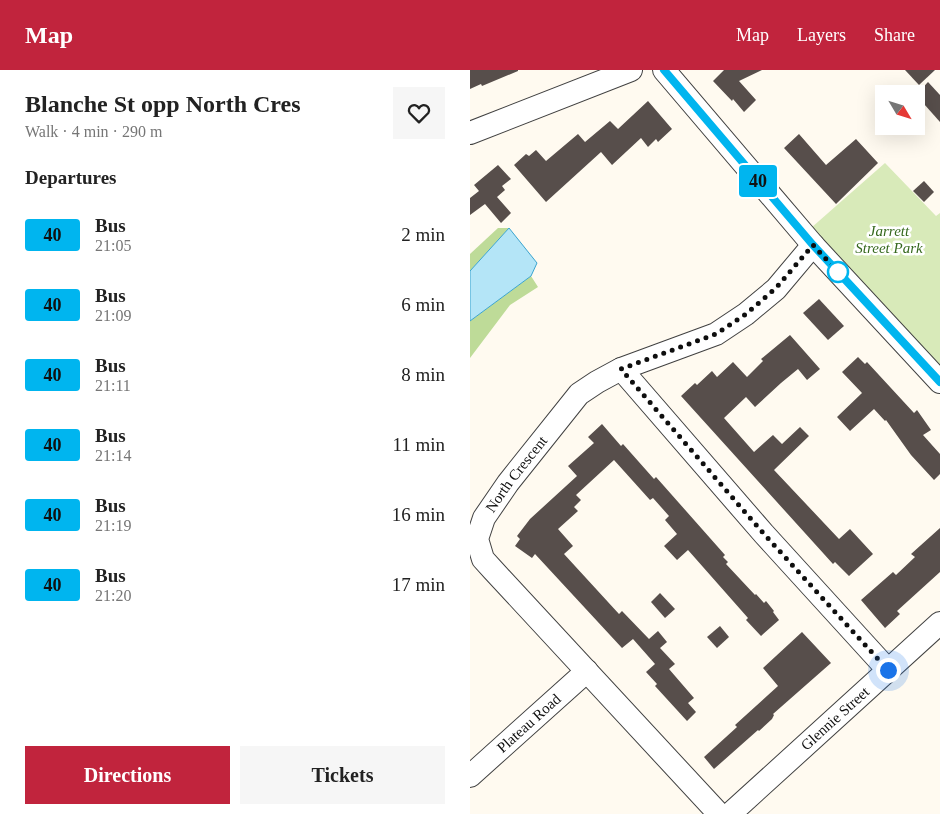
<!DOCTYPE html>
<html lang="en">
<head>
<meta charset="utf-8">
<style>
  :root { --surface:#fff; --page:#f6f6f6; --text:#222; --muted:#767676; --accent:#c1243d }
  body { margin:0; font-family:"Times New Roman",serif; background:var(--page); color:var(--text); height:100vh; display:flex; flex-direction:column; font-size:19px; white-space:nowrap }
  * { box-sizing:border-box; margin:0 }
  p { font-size:16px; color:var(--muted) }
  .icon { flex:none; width:28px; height:28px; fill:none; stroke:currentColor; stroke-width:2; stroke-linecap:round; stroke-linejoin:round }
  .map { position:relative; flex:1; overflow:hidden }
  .drawer { display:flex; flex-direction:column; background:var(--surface); width:470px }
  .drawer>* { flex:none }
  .badge { padding:0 10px; border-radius:4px; font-size:18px; line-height:32px }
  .needle { width:32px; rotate:128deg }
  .buttons { position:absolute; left:405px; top:15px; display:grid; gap:10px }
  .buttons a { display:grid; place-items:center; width:50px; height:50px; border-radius:0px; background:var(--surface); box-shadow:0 5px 20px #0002; font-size:25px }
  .you { position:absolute; width:25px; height:25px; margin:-12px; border:4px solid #fff; border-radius:50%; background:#1a73e8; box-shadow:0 0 0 8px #1a73e833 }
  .map>.badge { position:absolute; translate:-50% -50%; box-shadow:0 0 0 2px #fff }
  h2 { padding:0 25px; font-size:19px; line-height:45px }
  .round { display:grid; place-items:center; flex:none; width:52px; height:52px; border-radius:0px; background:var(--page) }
  .summary { display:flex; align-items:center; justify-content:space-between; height:85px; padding:0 25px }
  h1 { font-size:24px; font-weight:700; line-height:38px }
  .primary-button { display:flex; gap:10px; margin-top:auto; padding:10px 25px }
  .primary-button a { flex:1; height:58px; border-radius:0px; background:var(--accent); color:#fff; font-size:20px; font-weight:700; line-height:58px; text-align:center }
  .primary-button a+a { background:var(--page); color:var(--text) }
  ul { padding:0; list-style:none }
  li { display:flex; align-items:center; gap:15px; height:70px; padding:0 25px }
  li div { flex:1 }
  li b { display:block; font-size:19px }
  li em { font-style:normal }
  li .badge { min-width:55px; font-weight:700; text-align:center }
  header { display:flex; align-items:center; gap:30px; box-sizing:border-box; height:70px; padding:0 25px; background:var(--accent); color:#fff }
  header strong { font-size:24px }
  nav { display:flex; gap:28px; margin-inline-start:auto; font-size:18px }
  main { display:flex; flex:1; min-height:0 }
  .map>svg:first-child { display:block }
  .green { fill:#d8eab9 }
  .forest { fill:#bedb98 }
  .water { fill:#b4e5f7; stroke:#3aa4cf }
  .building { fill:#574e4b }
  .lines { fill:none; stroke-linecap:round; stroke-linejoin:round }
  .minor-casing { stroke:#414141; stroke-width:24 }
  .minor { stroke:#fff; stroke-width:22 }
  .line-casing { stroke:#fff; stroke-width:11 }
  .line { stroke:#00b5ef; stroke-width:8 }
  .walk { stroke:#0e0e0e; stroke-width:5; stroke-dasharray:0 9 }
  .stop-dot { fill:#fff; stroke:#00b5ef; stroke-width:2.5 }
  .labels { text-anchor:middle; stroke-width:5; stroke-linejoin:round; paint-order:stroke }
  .park-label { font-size:15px; font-style:italic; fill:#35681d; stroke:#fff }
  .street-label { font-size:15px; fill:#0e0e0e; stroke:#fff }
</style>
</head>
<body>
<header>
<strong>Map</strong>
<nav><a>Map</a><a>Layers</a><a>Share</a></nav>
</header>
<main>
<section class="drawer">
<div class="summary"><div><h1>Blanche St opp North Cres</h1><p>Walk · 4 min · 290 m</p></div><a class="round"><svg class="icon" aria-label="heart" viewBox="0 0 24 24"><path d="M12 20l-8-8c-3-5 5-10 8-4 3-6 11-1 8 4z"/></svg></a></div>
<h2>Departures</h2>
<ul>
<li><span class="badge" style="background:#00b5ef;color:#111">40</span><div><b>Bus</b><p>21:05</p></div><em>2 min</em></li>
<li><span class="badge" style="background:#00b5ef;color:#111">40</span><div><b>Bus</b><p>21:09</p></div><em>6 min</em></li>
<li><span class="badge" style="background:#00b5ef;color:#111">40</span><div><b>Bus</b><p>21:11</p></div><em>8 min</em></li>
<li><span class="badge" style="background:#00b5ef;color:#111">40</span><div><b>Bus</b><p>21:14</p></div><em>11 min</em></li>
<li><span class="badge" style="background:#00b5ef;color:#111">40</span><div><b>Bus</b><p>21:19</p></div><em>16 min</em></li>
<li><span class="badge" style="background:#00b5ef;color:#111">40</span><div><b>Bus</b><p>21:20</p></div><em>17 min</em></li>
</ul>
<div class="primary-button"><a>Directions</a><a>Tickets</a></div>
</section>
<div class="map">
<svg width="470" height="744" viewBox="0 0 470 744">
  <rect width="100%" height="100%" fill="#fffaf0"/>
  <path class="green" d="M 415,93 L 466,146 L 470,143 L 470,299 L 341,158 Z"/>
  <g class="forest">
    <path d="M 28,158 L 39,158 L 0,201 L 0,184 Z"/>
    <path d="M 61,206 L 68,217 L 40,235 L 0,288 L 0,251 Z"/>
  </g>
  <path class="water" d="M 39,158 L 67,193 L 61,206 L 0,251 L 0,201 Z"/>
  <g class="building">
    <path d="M 0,0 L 48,0 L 48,1 L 12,16 L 11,14 L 0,19 Z"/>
    <path d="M 254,0 L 292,0 L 269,11 L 286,30 L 274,42 L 263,29 L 262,31 L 243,11 Z"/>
    <path d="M 435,0 L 465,0 L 449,15 Z"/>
    <path d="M 458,12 L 470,25 L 470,52 L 446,25 Z"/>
    <path d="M 178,31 L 202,59 L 188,72 L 186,69 L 178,77 L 171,68 L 142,95 L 131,82 L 76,132 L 44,95 L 56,84 L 59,86 L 66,80 L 76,91 L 108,64 L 115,72 L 140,51 L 148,59 Z"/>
    <path d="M 329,64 L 356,95 L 386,69 L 408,93 L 366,134 L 314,78 Z"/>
    <path d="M 28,95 L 41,109 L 32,116 L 35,120 L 27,127 L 41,143 L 31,153 L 15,134 L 0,145 L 0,128 L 9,121 L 4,115 Z"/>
    <path d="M 454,111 L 464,122 L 454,132 L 443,121 Z"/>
    <path d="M 349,229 L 374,256 L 358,270 L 333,243 Z"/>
    <path d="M 320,265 L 350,299 L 337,310 L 328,299 L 311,313 L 285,337 L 276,327 L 254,348 L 284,382 L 303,365 L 312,374 L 330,357 L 339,366 L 304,400 L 369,469 L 380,459 L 403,484 L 379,506 L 365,492 L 363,494 L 211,326 L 225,313 L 227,315 L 242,301 L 247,307 L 263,292 L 277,307 L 293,291 L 291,289 Z"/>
    <path d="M 388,287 L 395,294 L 397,292 L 444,343 L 447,340 L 461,360 L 453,365 L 470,384 L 470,404 L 464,410 L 441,385 L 416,350 L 415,351 L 404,339 L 380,361 L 367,347 L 392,323 L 372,302 Z"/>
    <path d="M 132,354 L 151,376 L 153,374 L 184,409 L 186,407 L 255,485 L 253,487 L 258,492 L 256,494 L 285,525 L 286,524 L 294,533 L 296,531 L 304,541 L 303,542 L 309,550 L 291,566 L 276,550 L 278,548 L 218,480 L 207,490 L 194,476 L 207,464 L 195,450 L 199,446 L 183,428 L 180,430 L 144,390 L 106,425 L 111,430 L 104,437 L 108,441 L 88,459 L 103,476 L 94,484 L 149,544 L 152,541 L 179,569 L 188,561 L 197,572 L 190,578 L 205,594 L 199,599 L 224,628 L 218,633 L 226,642 L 217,651 L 185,616 L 187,614 L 176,602 L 185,594 L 163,569 L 152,578 L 65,484 L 62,488 L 45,476 L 50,469 L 47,466 L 60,449 L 107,406 L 98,396 L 124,373 L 118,367 Z"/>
    <path d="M 470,458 L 470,502 L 427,541 L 430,544 L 415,558 L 391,530 L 423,502 L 426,505 L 445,487 L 441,484 Z"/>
    <path d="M 190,523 L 205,539 L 195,548 L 181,532 Z"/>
    <path d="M 250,556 L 259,567 L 247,578 L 237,567 Z"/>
    <path d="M 332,562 L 361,593 L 303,644 L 304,645 L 302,649 L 289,661 L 288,660 L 244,699 L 234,687 L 267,657 L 265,655 L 308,616 L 293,598 Z"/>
  </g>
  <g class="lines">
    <g class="minor-casing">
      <g id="minor">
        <path d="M 194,0 L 343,175 L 470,312"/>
        <path d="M 0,63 L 161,0"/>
        <path d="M 151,299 L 294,464 L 418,600"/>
        <path id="s1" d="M 0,706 L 117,601"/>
        <path id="s2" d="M 249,744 L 23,500 L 13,489 L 7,469 L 14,448 L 38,413 L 109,324 L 127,312 L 151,299 L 246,264 L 276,244 L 306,219 L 343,175"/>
        <path id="s3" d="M 260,744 L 470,553"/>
      </g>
    </g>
    <use href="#minor" class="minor"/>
  </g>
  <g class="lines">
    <g class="line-casing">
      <path id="line" d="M 194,0 L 343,175 L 470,312"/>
    </g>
    <use href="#line" class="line"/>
    <path class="walk" d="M 368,202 L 343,175 L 306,218 L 276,244 L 246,264 L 151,299 L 294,464 L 418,600"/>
  </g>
  <circle class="stop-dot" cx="368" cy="202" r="10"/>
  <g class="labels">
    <g class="park-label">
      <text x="419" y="166">Jarrett<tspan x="419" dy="17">Street Park</tspan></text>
    </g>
    <g class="street-label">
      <text dy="5" stroke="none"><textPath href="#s2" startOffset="445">North Crescent</textPath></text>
      <text dy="5" stroke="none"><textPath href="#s3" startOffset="142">Glennie Street</textPath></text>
      <text dy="5" stroke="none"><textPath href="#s1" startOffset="79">Plateau Road</textPath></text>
    </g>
  </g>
</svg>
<div class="buttons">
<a><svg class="needle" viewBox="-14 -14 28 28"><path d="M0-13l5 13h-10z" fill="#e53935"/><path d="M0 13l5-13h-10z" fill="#767676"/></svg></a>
</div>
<div class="you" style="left:418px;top:600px"></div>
<b class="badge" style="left:288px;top:111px;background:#00b5ef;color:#111">40</b>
</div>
</main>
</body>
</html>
